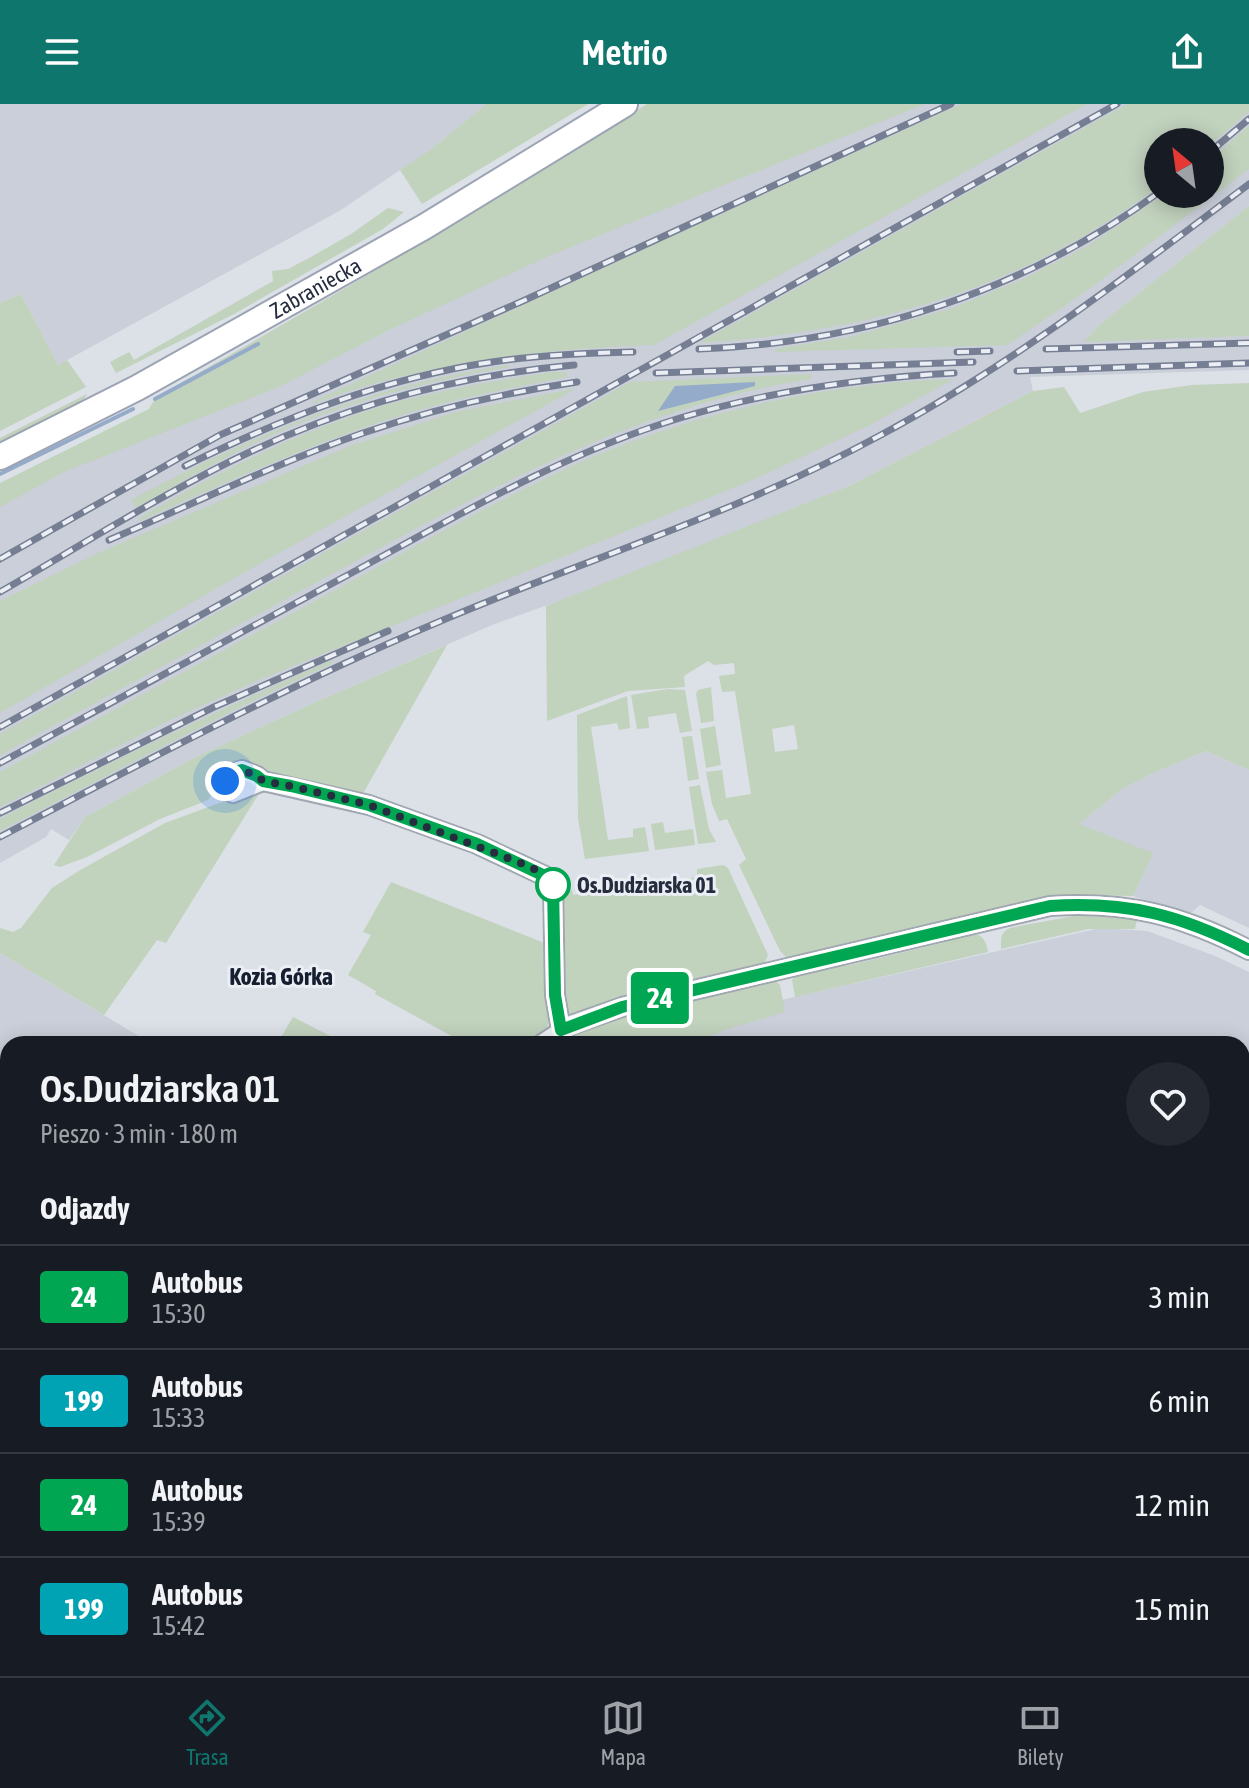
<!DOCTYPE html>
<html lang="pl">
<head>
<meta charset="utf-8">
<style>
  :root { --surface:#171b24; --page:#242831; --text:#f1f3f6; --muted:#9ea1a6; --line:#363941; --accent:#0f766e }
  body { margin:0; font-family:"Asap Condensed",sans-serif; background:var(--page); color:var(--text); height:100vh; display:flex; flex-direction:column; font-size:30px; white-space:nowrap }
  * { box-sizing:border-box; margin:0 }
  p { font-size:26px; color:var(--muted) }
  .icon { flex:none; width:44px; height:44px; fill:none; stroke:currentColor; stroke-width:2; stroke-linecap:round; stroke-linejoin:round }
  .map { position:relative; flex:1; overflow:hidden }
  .panel { position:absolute; left:0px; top:932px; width:1250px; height:640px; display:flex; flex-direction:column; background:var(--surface); border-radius:24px 24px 0 0; box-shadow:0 4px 20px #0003 }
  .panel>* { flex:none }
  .badge { padding:0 16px; border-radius:6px; font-size:28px; line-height:52px }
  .needle { width:52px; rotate:331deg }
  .fabs { position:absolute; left:1144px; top:24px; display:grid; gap:16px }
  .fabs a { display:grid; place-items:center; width:80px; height:80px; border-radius:50%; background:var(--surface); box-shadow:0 4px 20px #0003; font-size:40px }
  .you { position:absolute; width:40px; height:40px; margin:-20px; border:6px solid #fff; border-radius:50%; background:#1a73e8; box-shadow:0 0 0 12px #1a73e833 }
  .map>.badge { position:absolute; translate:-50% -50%; box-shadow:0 0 0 4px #fff }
  h2 { padding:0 40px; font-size:30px; line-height:72px }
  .round { display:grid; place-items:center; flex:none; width:84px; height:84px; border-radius:42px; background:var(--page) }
  .overview { display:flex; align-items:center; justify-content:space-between; height:136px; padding:0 40px }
  h1 { font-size:38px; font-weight:600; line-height:60px }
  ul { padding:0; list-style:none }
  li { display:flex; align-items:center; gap:24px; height:104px; padding:0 40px; border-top:2px solid var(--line) }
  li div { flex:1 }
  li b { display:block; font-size:30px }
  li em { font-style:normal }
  li .badge { min-width:88px; font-weight:700; text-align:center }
  header { display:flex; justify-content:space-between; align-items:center; height:104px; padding:0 40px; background:var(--accent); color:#fff; font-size:36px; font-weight:600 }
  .tab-bar { display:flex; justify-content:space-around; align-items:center; height:112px; border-top:2px solid var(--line); background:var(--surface); font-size:22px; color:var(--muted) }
  .tab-bar a { display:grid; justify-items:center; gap:4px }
  .tab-bar .active { color:var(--accent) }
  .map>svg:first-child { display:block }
  .built { fill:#cacfd9; fill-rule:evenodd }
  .green { fill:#c1d2bd; fill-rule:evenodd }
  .water { fill:#94abca }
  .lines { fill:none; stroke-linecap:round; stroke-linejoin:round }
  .stream { stroke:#94abca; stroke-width:4 }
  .minor-casing { stroke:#a1a7b1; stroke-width:22 }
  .major-casing { stroke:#9ba3b4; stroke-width:28 }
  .minor { stroke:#eff1f5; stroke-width:18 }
  .major { stroke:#fff; stroke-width:24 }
  .rail-casing { stroke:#757e92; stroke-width:7 }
  .rail { stroke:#ebeff5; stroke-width:4; stroke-dasharray:12; stroke-linecap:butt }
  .line-casing { stroke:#fff; stroke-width:18 }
  .line { stroke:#00a651; stroke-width:12 }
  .walk { stroke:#252d3e; stroke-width:8; stroke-dasharray:0 14.4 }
  .stop-dot { fill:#fff; stroke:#00a651; stroke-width:4 }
  .labels { text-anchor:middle; stroke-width:6; stroke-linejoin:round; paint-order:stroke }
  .street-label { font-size:22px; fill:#252d3e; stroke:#ebeff5 }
  .stop-label { font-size:22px; font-weight:bold; fill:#252d3e; stroke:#ebeff5; text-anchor:start }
  .neighbourhood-label { font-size:24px; font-weight:bold; fill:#171e2f; stroke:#ebeff5 }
</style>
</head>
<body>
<header><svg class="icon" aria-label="menu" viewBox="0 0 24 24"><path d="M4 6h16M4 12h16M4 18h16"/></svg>Metrio<svg class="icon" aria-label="share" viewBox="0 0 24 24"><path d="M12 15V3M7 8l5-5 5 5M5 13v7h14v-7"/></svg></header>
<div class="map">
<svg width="1249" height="1572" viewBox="0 0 1249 1572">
  <rect width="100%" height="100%" fill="#dce0e7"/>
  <g class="built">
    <path d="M 0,0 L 486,0 L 434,43 L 341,106 L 58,261 L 21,190 L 0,199 Z"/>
    <path d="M 854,0 L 1249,0 L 1249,102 L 1099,221 L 1085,237 L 1249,232 L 1249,266 L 1030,273 L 1033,287 L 849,382 L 595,484 L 492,521 L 316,598 L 198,652 L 85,713 L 69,736 L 51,725 L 46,733 L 0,759 L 0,388 ZM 1158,38 L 1210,38 L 1210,90 L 1158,90 Z"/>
    <path d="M 1206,647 L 1249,666 L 1249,824 L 1200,801 L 1192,808 L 1183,809 L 1133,792 L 1152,749 L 1078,721 L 1122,685 L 1153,669 Z"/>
    <path d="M 1100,824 L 1147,827 L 1215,852 L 1249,868 L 1249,1006 L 1242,1008 L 1242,940 L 586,940 Z"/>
    <path d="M 0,849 L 152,940 L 8,940 L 8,1081 L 0,1076 Z"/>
    <path d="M 1249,1020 L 1249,1572 L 0,1572 L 0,1394 L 8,1390 L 8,1564 L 1242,1564 L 1242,1022 Z"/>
  </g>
  <g class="green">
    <path d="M 486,0 L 588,0 L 422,100 L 400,66 L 434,43 Z"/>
    <path d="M 647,0 L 925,0 L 551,151 L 391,225 L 279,283 L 64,368 L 0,403 L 0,379 L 149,305 L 156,293 C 322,199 486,103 647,0 Z"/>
    <path d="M 961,0 L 1087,0 L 654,241 C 537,245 423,259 313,300 L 312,298 Z"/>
    <path d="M 1127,0 L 1249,0 L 1249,8 L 1210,41 L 1210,38 L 1158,38 L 1158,83 C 1022,185 867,229 699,239 Z"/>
    <path d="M 1249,22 L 1249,65 L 1085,188 L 1007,241 L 775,248 L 775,245 L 850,233 L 953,204 L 1021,176 L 1086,143 L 1165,90 L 1210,90 L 1210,55 Z"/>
    <path d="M 1249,102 L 1249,232 L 1084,238 L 1099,221 Z"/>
    <path d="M 388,104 L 404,108 L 383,125 L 234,210 L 116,269 L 110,258 L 129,248 L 134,256 L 273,177 L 272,167 L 288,165 L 311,153 L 351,130 Z"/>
    <path d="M 21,190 L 58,261 L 67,256 L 86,283 L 0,327 L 0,199 Z"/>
    <path d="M 509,261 L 509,263 C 427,277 346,298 270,332 C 224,353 180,379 136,404 L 131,396 C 257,329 367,282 509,261 Z"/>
    <path d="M 554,268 L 567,268 L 567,273 C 515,283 463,293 412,308 C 319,336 229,377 140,417 L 139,414 C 220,367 303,325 393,299 C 446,285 500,276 554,268 Z"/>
    <path d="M 811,270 L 811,275 C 638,302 493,383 341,465 C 227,527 114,589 0,651 L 0,630 L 630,278 Z"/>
    <path d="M 954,275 L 868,322 L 755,375 L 261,575 L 170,616 L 0,703 L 0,668 C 110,608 220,548 330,489 C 414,443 496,396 583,357 C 699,307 828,279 954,275 Z"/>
    <path d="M 1249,279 L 1249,666 L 1206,647 L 1153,669 L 1122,685 L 1079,720 L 1153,749 L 1133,792 L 1081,791 L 1045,794 L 788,855 L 780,847 L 739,761 L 746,755 L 727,715 L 719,717 L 712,700 L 706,668 L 722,666 L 726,694 L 751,690 L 735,587 L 722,588 L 719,572 L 735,570 L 734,559 L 714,561 L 708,557 L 684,572 L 685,583 L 628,587 L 547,617 L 546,502 L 849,382 L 1033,287 L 1064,283 L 1080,309 L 1143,288 L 1192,281 ZM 794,621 L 798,645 L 775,648 L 772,625 Z"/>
    <path d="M 577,284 L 261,459 L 0,609 L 0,497 L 98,449 L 352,341 L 456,308 Z"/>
    <path d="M 87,290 L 82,298 L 0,340 L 0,334 Z"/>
    <path d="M 447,541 L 361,693 L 243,660 L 227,666 L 215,676 L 216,685 L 208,696 L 160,715 L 87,753 L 60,763 L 54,761 L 85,713 L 198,652 L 316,598 Z"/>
    <path d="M 332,556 L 333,559 L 234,606 L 0,727 L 0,715 C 109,658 220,606 332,556 Z"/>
    <path d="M 711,583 L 714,617 L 701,619 L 696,590 L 698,586 Z"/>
    <path d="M 668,585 L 685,586 L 692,627 L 680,629 L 676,609 L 648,613 L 649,624 L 637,625 L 631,591 Z"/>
    <path d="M 627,592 L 630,624 L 619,626 L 617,619 L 591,623 L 608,736 L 633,733 L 633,725 L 645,723 L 649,747 L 585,755 L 578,715 L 577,611 Z"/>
    <path d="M 715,622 L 721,661 L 706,664 L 700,625 Z"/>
    <path d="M 692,632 L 699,675 L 688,677 L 682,633 Z"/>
    <path d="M 700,681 L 709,725 L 716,738 L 698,740 L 689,683 Z"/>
    <path d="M 263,683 L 166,839 L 157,836 L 104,911 L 0,849 L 0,824 L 13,828 L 21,824 L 52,784 L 82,765 L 165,719 Z"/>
    <path d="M 663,718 L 665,729 L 693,725 L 695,741 L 655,746 L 651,720 Z"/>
    <path d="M 723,761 L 728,764 L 768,851 L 763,862 L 626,893 L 569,911 L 564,904 L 559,793 L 564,787 L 572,786 L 573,791 L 615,785 L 616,789 L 643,785 L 644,781 L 697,773 L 697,765 Z"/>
    <path d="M 391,778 L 547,840 L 551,871 L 548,925 L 535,940 L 466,940 L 375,890 L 376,887 L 348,871 L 371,831 L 363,828 Z"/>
    <path d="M 1084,810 L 1138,811 L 1135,825 L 1088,825 L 1001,845 C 1001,834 1000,829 1010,824 Z"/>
    <path d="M 972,829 C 983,831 986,837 988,848 L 795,893 L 792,876 C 803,862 829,859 846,862 L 942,839 L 949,833 Z"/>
    <path d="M 774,876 L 780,881 L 785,908 L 725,926 L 693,940 L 556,940 C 611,903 708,891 774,876 Z"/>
    <path d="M 293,913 L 346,940 L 277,940 Z"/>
    <path d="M 0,1094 L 8,1099 L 8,1359 L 0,1364 Z"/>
    <path d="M 8,1377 L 8,1530 L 0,1532 L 0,1381 Z"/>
    <path d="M 150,1564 L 314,1564 L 302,1572 L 155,1572 Z"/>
  </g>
  <path class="water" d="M 755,278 L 755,282 L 658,307 L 675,282 Z"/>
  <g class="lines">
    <g class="stream">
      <path d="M 155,295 L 258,240"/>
      <path d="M 0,370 L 133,305"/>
    </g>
    <g class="minor-casing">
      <g id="minor">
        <path d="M 263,677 L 233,689 L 225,680 L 228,671 L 242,666 L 257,672 L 263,677 L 369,701 L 477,740 L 547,773 L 553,781 L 555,891 L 561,926"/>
        <path d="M 542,940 L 571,921 L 622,903 L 1050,802 C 1127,797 1181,811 1249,846"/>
        <path d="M 0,1372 L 8,1368"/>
      </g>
    </g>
    <g class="major-casing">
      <g id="major">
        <path id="s1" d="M 0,353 L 137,284 L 424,123 L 625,0"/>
      </g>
    </g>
    <use href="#minor" class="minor"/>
    <use href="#major" class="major"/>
    <g class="rail-casing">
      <g id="rail">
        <path d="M 1210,48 L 1249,15"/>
        <path d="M 699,245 C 865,239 1024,187 1158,89"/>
        <path d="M 1046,245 L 1249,239"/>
        <path d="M 957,248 L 990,247"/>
        <path d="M 1017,267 L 1249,259"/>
        <path d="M 656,269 L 973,258"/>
        <path d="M 185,362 C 283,314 384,274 492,258 C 539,251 586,249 633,248"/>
        <path d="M 109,436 C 193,400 276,359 363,329 C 433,305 504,289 577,278"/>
        <path d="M 0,455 L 220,331 L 525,196 L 951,0"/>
        <path d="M 0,488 C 84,440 166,387 254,346 C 355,299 463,271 574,261"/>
        <path d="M 0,623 L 1117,0"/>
        <path d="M 0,659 C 119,594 238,530 357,466 C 462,409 565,349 680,314 C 769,287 861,274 954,269"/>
        <path d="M 0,709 L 214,603 L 388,527"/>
        <path d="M 0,733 C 151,654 302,574 460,509 C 600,451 745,405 879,332 C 1012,261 1129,170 1249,80"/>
        <path d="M 1242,1044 L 1249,1041"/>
        <path d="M 1242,1478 L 1249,1476"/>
        <path d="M 0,1554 L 8,1552"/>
        <path d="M 837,1572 L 871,1564"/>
      </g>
    </g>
    <use href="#rail" class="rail"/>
  </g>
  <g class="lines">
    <g class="line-casing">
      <path id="line" d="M 225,677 L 231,669 L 242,666 L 257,672 L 263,677 L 291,682 L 369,701 L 477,740 L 547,773 L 553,781 L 555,891 L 561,926 L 622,903 L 1050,802 C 1127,797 1181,811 1249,846"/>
    </g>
    <use href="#line" class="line"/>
    <path class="walk" d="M 225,677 L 231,669 L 242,666 L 257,672 L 263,677 L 291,682 L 369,701 L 531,763 L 547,773 L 553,781"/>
  </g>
  <circle class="stop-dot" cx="553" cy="781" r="16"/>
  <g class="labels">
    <g class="street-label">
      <text dy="8" stroke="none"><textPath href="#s1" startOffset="358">Zabraniecka</textPath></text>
    </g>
    <g class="stop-label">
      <text x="577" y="789">Os.Dudziarska 01</text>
    </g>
    <g class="neighbourhood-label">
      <text x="281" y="881">Kozia Górka</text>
    </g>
  </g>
</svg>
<div class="fabs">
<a><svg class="needle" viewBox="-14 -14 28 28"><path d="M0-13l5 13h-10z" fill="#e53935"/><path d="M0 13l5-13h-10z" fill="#9ea1a6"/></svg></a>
</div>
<div class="you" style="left:225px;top:677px"></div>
<b class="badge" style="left:660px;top:894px;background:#00a651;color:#fff">24</b>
<section class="panel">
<div class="overview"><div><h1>Os.Dudziarska 01</h1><p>Pieszo · 3 min · 180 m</p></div><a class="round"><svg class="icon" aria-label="heart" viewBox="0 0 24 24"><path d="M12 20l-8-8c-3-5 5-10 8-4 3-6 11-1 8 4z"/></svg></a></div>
<h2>Odjazdy</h2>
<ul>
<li><span class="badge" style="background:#00a651;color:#fff">24</span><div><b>Autobus</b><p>15:30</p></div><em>3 min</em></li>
<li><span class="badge" style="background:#00a3b4;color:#fff">199</span><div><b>Autobus</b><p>15:33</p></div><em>6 min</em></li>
<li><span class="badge" style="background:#00a651;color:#fff">24</span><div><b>Autobus</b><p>15:39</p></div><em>12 min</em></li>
<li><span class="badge" style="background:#00a3b4;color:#fff">199</span><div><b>Autobus</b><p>15:42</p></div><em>15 min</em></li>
</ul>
</section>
</div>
<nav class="tab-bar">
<a class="active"><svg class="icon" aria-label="directions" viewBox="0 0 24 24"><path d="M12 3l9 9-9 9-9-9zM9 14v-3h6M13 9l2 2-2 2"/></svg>Trasa</a>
<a><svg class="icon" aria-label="map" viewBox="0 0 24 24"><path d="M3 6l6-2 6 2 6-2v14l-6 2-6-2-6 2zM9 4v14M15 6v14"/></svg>Mapa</a>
<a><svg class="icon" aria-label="tickets" viewBox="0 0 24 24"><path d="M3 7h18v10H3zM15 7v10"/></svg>Bilety</a>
</nav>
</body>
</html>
